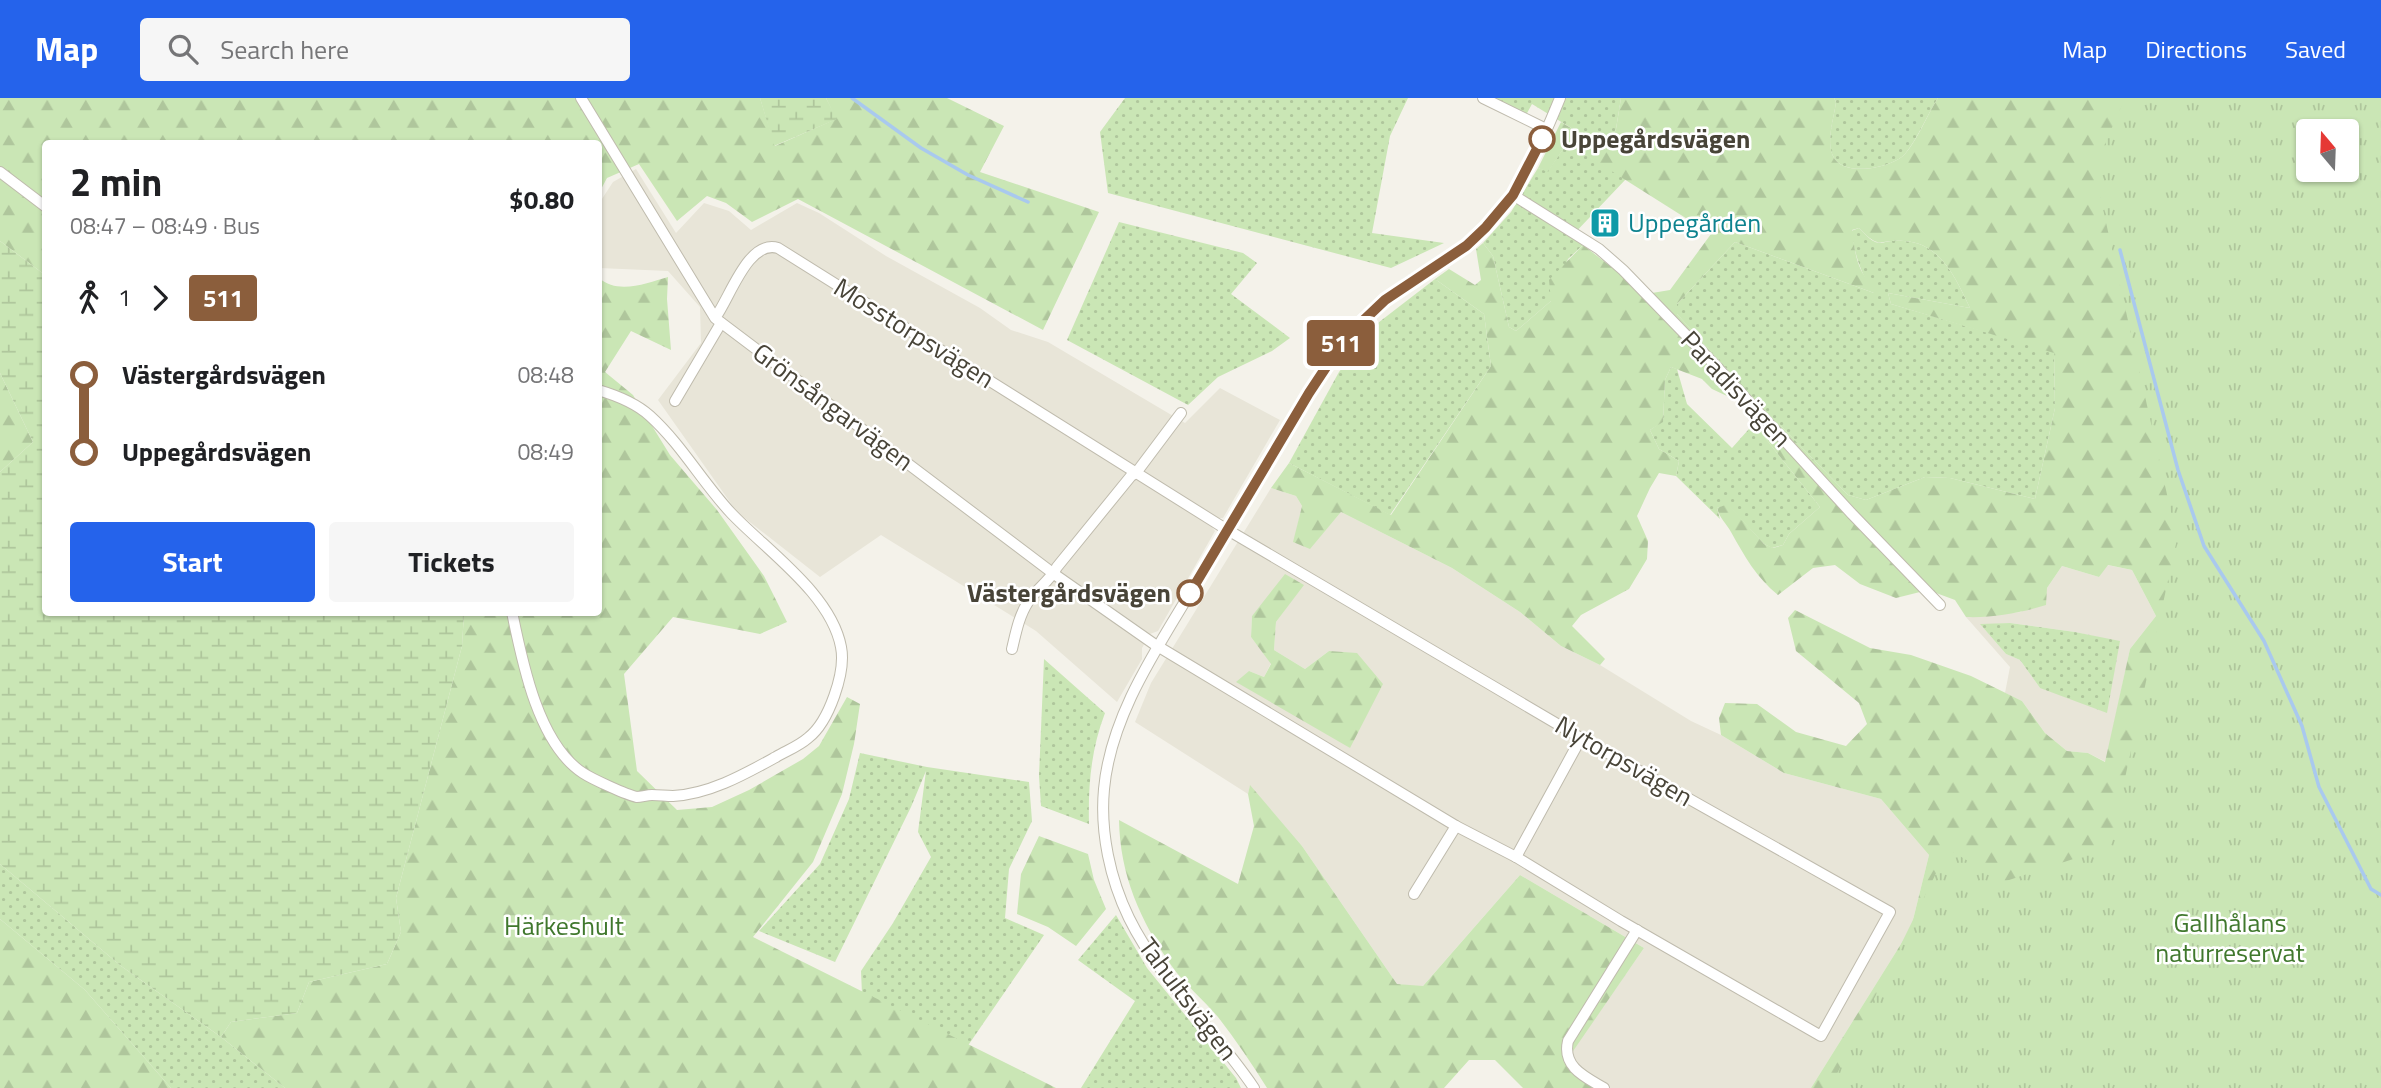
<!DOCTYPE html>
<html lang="en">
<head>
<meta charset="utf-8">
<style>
  :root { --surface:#fff; --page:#f6f6f6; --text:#202124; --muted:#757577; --accent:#2563eb }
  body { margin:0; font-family:"Titillium Web",sans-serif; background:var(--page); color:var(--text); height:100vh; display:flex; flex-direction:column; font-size:26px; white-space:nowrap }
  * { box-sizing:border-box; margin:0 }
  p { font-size:23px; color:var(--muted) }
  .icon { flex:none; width:38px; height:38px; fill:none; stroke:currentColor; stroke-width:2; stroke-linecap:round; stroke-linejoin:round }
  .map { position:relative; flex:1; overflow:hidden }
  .panel { position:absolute; left:42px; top:42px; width:560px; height:476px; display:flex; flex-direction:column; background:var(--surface); border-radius:7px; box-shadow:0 2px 5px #0004 }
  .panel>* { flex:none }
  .badge { padding:0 14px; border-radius:5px; font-size:24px; line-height:46px }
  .needle { width:46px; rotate:341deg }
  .tools { position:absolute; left:2296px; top:21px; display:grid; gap:14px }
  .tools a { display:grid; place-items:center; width:63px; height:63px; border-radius:7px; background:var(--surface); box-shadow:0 2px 5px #0004; font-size:35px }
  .map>.badge { position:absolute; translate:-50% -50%; box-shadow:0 0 0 4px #fff }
  .legs { display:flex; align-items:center; gap:10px; height:77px; padding:0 28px; font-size:23px }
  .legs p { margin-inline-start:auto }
  .summary { display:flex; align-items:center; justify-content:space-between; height:119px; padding:0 28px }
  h1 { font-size:38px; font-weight:700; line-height:52px }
  .action { display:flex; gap:14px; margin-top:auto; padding:14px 28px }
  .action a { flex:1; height:80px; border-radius:7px; background:var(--accent); color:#fff; font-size:28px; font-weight:700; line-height:80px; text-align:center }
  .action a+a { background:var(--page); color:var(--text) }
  ul { padding:0 28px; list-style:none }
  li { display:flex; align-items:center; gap:24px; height:77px; font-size:26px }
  li i { display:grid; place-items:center; width:10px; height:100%; margin:0 9px; background:currentColor }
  li i::after { content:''; width:18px; height:18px; margin:-9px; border:5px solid; border-radius:50%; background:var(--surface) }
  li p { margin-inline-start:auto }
  li:first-child i { background:linear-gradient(#0000 50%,currentColor 0) }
  li:last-child i { background:linear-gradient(currentColor 50%,#0000 0) }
  header { display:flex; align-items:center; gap:42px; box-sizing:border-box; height:98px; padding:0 35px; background:var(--accent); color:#fff }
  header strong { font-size:33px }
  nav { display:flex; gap:38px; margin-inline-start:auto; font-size:24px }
  .search { width:490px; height:63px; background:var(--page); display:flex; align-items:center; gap:18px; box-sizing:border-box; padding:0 24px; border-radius:7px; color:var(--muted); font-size:26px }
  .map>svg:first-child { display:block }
  .residential { fill:#e8e5d8; fill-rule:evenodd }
  .grass { fill:url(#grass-dots) }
  .forest { fill:url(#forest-firs); fill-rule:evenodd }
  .wetland { fill:url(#wetland-marsh) }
  .park { fill:url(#park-tufts); fill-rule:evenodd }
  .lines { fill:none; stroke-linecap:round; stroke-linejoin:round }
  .stream { stroke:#a9c9ee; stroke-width:3.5 }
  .minor-casing { stroke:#bfbbad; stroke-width:12 }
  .minor { stroke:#fff; stroke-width:10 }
  .line-1-casing { stroke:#fff; stroke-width:16 }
  .line-1 { stroke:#8b5e3c; stroke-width:10 }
  .stop-1-dot { fill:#fff; stroke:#8b5e3c; stroke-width:3.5 }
  .labels { text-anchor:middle; stroke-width:5; stroke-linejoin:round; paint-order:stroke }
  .stop-label { font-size:26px; font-weight:bold; fill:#484438; stroke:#fff; text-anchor:start }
  .culture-label { font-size:26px; fill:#0d838f; stroke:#fff; text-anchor:start }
  .street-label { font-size:26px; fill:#484438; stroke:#fff }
  .park-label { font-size:26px; fill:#40782d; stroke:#fff }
</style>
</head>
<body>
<header>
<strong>Map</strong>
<div class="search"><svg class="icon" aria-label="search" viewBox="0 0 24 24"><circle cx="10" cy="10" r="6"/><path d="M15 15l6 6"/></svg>Search here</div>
<nav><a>Map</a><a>Directions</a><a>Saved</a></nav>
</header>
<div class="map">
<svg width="2381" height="990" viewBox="0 0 2381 990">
  <defs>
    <pattern id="grass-dots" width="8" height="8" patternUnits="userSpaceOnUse" patternTransform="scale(1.75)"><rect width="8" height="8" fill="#cae6b5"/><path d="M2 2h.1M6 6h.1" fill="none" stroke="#afc69c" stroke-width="1.8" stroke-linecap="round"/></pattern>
    <pattern id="forest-firs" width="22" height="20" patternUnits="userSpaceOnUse" patternTransform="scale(1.75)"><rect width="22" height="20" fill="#cae6b5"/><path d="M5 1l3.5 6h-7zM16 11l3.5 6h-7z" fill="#afc69c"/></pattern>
    <pattern id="wetland-marsh" width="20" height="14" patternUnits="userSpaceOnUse" patternTransform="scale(1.75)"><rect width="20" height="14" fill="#cae6b5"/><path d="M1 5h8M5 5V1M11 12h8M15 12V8" fill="none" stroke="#afc69c"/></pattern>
    <pattern id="park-tufts" width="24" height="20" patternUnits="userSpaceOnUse" patternTransform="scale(1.75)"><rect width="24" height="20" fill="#cae6b5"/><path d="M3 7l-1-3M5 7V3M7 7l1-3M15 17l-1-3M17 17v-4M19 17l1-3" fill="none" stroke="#afc69c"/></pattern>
  </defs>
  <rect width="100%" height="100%" fill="#f4f2ea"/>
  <g class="residential">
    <path d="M 636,71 L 676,135 L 704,105 L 729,113 L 751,132 L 797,105 L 819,115 L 886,158 L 980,210 L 1011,232 L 1048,244 L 1185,325 L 1220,290 L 1280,322 L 1223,420 L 1217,420 L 1211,428 L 1215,433 L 1158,533 L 1150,536 L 1142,550 L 1142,561 L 1117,604 L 1036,533 L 881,437 L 820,479 L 737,414 L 658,302 L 701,245 L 700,209 L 668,173 L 599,170 L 598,107 L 613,84 Z"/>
    <path d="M 1271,390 L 1296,398 L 1302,408 L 1294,443 L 1310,450 L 1341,414 L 1452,470 L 1520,514 L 1561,548 L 1600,567 L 1691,623 L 1721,637 L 1784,675 L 1881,701 L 1929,757 L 1911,830 L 1811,990 L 1595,990 L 1568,959 L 1644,850 L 1520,777 L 1422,889 L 1397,886 L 1302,748 L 1250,688 L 1248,696 L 1135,624 L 1151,585 ZM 1303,487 L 1276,524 L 1274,552 L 1305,571 L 1329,553 L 1350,650 L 1249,573 L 1264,579 L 1271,565 L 1251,539 L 1252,518 L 1264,506 Z"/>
    <path d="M 2107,467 L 2132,472 L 2156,518 L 2130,551 L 2106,664 L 2088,655 L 2067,653 L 2045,635 L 2022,603 L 2005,595 L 2010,569 L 1966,519 L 2021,514 L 2047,490 L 2062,468 L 2099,479 ZM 2010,525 L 2075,534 L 2120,544 L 2040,590 L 2020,562 L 2006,556 L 1981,527 Z"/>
  </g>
  <g class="grass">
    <path d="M 1125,0 L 1408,0 L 1390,38 L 1372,135 L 1444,145 L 1391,170 L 1108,95 L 1100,34 Z"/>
    <path d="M 1494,0 L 1621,0 L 1616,31 L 1607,52 L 1532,6 L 1526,17 Z"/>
    <path d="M 1834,0 L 1938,0 C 1927,17 1918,40 1905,56 C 1892,70 1843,80 1833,58 C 1826,43 1834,20 1836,4 Z"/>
    <path d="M 1567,45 L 1626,81 L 1571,139 L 1583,147 L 1568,161 L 1551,203 L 1516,233 L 1509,229 L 1493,158 L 1483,145 L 1511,114 L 1538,70 L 1548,73 Z"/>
    <path d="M 1119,124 L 1243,155 L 1257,165 L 1231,196 L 1290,240 L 1272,253 L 1218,279 L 1188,307 L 1067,242 Z"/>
    <path d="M 1859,130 C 1881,154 1878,141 1904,143 C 1941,145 1956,181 1970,210 L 1888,195 L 1891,206 L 2054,254 L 2055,310 L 2035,401 L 1950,380 L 1925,379 L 1866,402 L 1848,397 L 1780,327 L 1762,336 L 1820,409 L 1789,436 L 1783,447 L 1772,450 L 1764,446 L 1728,407 L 1717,410 L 1720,421 L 1676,378 L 1679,363 L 1659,351 L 1650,332 L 1663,323 L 1665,282 L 1671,269 L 1677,271 L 1687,306 L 1732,350 L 1765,313 L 1677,216 L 1677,206 L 1735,144 L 1874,195 C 1860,175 1855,156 1851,133 Z"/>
    <path d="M 1435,181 L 1484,216 L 1491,268 L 1390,417 L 1289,365 L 1339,274 L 1374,228 Z"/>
    <path d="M 2010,525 L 2075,534 L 2120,543 L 2107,615 L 2040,590 L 2020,562 L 2006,556 L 1980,526 Z"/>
    <path d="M 1044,561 L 1105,615 C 1091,652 1088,687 1089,726 L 1041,708 L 1039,678 Z"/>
    <path d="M 860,655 L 927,669 L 1029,684 L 1032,723 L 1009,771 L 1005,820 L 1044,837 L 967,949 L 862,896 L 861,873 L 893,825 L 931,759 L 918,734 L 926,673 L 911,709 L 835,864 L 759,833 L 820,766 L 849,701 Z"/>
    <path d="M 0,766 L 121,868 L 221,939 L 285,990 L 171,990 L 85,892 L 0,821 Z"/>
    <path d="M 1116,817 L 1147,870 L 1236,980 L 1241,990 L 1081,990 L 1135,903 L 1078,862 Z"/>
  </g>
  <g class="forest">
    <path d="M 0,0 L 760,0 L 775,48 L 836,21 L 826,0 L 947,0 L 1004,28 L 980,74 L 1099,114 L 1043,232 L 798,101 L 752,124 L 726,105 L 707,98 L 677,123 L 639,66 L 607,80 L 599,95 L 598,46 L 46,46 L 45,177 L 0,143 Z"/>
    <path d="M 1621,0 L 1834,0 L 1836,4 C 1834,20 1826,43 1833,58 C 1843,80 1892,70 1905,56 C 1918,41 1927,17 1938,0 L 2381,0 L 2381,990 L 1811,990 L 1911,830 L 1929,757 L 1881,701 L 1784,675 L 1721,637 L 1719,620 L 1725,605 L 1757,606 L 1796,634 L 1846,648 L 1867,626 L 1859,605 L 1796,553 L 1788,520 L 1795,512 L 1870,550 L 1911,557 L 1971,578 L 2022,603 L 2045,635 L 2067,653 L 2088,655 L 2105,664 L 2130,551 L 2156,518 L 2132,472 L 2108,467 L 2099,479 L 2062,468 L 2047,490 L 2046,507 C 2020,515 1993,520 1966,519 L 1955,502 L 1928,492 L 1896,500 L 1860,486 L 1835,467 L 1813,470 L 1778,497 C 1756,479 1745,459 1731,434 C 1726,425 1720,421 1717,410 L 1728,406 L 1764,446 L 1773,450 L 1783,447 L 1789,436 L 1820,409 L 1762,336 L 1766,329 L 1780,327 L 1848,397 L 1866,402 L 1925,379 L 1950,380 L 2035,401 L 2055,310 L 2054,255 L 1891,206 L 1888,195 L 1970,210 C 1956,181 1941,145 1904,143 C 1878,141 1881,153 1859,130 L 1852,132 C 1855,155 1857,176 1876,190 L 1874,195 L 1735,144 L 1677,206 L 1677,216 L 1753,299 L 1755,311 L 1712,291 L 1702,281 L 1671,269 L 1665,282 L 1663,324 L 1650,332 L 1659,351 L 1679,363 L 1676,378 L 1659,375 L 1650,390 L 1637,418 L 1648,443 L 1647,461 L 1629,491 L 1581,517 L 1572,528 L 1605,561 L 1600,567 L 1561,548 L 1520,514 L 1452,470 L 1341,414 L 1310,451 L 1293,444 L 1302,408 L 1296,398 L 1271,390 L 1289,365 L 1391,417 L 1491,268 L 1484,216 L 1435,181 L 1449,171 L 1475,187 L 1481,182 L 1476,151 L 1483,145 L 1493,158 L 1509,229 L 1516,233 L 1551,203 L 1549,182 L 1583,147 L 1646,196 L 1670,192 L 1711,136 L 1567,45 L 1548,74 L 1538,70 L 1561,24 L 1607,52 L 1616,31 ZM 2308,33 L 2347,33 L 2347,72 L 2308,72 Z"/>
    <path d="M 668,179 L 667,201 L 671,252 L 631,233 L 605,274 L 633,297 L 670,357 L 717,412 L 764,478 L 787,524 L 760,536 L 673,519 L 624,576 L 637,673 L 677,712 L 712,709 L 749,692 L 803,661 L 819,648 L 847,599 L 860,606 L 854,646 L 842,696 L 813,764 L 753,839 L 1056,990 L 285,990 L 221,939 L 231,924 L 297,915 L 309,884 L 387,866 L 401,834 L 396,800 L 462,548 L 464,515 L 598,514 L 599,180 C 618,197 647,185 668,179 Z"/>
    <path d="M 0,275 L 33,344 L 0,374 Z"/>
    <path d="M 1285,476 L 1304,487 L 1276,524 L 1274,552 L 1305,571 L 1329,553 L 1357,555 L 1383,586 L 1350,650 L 1236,584 L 1249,573 L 1264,579 L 1271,566 L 1251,539 L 1252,518 Z"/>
    <path d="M 1250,687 L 1302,748 L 1397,886 L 1423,888 L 1520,777 L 1644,850 L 1569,959 L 1596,980 L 1595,990 L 1523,990 L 1495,962 L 1469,962 L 1444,990 L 1267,990 C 1252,966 1236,942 1218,919 C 1203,901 1184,886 1171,867 C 1140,822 1120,777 1119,722 L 1238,786 L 1254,728 L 1248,696 Z"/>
    <path d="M 1039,738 L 1088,756 L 1094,782 L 1106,811 L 1076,848 L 1048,829 L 1017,816 L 1021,776 Z"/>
    <path d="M 0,821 L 85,892 L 171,990 L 0,990 Z"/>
  </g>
  <g class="wetland">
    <path d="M 760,0 L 826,0 L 837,21 L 774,48 Z"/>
    <path d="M 0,143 L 45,177 L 46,514 L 464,515 L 462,548 L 396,800 L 401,834 L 387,866 L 309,884 L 297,915 L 231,924 L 221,939 L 121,868 L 0,766 L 0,374 L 33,344 L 0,275 Z"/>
  </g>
  <path class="park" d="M 2125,0 L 2381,0 L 2381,990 L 1830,990 L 1948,751 L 2003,784 L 2110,749 L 2177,441 L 2094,71 ZM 2308,33 L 2347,33 L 2347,72 L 2308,72 Z"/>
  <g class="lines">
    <g class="stream">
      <path d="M 852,0 L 921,50 L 968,77 L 1028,104"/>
      <path d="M 2120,152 L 2178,372 L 2204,448 L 2264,543 L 2302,628 L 2319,689 L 2371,791 L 2381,797"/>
    </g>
    <g class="minor-casing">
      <g id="minor">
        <path d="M 581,0 L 715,220 L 1054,476 L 1154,546 L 1456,728 L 1516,759 L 1621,823 L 1821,938 L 1890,814 L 1581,640 L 1221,428 L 778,150 C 748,141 730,200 715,220"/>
        <path d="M 1483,0 L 1546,31"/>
        <path d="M 0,74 L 46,109"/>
        <path d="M 1513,97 L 1599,151 L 1623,172 L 1716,268 L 1852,416 L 1940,507"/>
        <path d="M 675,303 L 721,225"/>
        <path d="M 512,514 C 522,563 538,646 583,675 C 592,681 627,697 637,699 C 641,699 647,697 652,697 C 659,697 666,698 673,698 C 710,696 745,676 776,659 C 786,653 799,648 808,640 C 829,624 846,574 841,549 C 831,496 766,452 731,415 C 703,385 681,346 650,318 C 637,306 615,297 598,292"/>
        <path d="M 1012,551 C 1016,534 1019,518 1028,504 C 1036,491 1050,483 1057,469 L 1131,378 L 1136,375 L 1181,315"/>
        <path d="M 1516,759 L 1581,640"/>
        <path d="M 1414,796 L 1456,728"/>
        <path d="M 1254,990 C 1215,932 1160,883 1129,820 C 1110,781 1100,734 1104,691 C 1111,614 1161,545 1199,480 C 1241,408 1283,337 1326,266 C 1349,234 1374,209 1406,186 C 1425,173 1446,163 1465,148 C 1513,112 1538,54 1560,0"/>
        <path d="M 1604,990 C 1585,979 1562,969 1568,943 L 1637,832"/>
      </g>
    </g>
    <use href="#minor" class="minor"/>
  </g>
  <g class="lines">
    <g class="line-1-casing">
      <path id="line-1" d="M 1190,495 L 1309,295 L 1346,239 L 1385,202 L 1466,148 L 1486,129 L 1513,97 L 1542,41"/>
    </g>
    <use href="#line-1" class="line-1"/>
  </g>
  <defs>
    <g id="building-square" transform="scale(1.575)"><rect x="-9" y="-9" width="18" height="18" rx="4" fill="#0f9aa8" stroke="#fff"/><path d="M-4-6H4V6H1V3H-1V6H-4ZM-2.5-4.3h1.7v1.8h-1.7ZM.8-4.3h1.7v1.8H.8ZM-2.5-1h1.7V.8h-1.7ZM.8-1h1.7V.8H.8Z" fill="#fff"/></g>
  </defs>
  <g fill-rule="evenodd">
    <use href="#building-square" x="1605" y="125"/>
  </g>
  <g class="stop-1-dot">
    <circle cx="1542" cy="41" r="12"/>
    <circle cx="1190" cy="495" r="12"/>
  </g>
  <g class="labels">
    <g class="stop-label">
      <text x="1561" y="50">Uppegårdsvägen</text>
      <text x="1171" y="504" text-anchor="end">Västergårdsvägen</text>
    </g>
    <g class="culture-label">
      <text x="1628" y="134">Uppegården</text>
    </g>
    <g class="street-label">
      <text transform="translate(914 235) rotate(32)" y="9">Mosstorpsvägen</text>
      <text transform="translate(1736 291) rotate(47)" y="9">Paradisvägen</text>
      <text transform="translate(833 309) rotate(37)" y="9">Grönsångarvägen</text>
      <text transform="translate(1624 663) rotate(30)" y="9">Nytorpsvägen</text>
      <text transform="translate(1188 901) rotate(53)" y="9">Tahultsvägen</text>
    </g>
    <g class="park-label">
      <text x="2230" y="834">Gallhålans<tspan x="2230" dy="30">naturreservat</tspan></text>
      <text x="564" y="837">Härkeshult</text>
    </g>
  </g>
</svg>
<div class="tools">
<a><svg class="needle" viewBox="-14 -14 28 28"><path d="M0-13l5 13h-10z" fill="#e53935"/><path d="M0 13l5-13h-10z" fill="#757577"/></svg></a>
</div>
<b class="badge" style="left:1341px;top:245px;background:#8b5e3c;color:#fff">511</b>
<section class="panel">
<div class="summary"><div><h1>2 min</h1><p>08:47 – 08:49 · Bus</p></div><b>$0.80</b></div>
<div class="legs"><svg class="icon" aria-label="walk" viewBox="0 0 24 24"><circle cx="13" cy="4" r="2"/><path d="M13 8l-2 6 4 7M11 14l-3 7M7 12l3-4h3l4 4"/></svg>1<svg class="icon" aria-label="forward" viewBox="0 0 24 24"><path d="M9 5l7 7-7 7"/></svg><b class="badge" style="background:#8b5e3c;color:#fff">511</b></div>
<ul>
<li><i style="color:#8b5e3c"></i><b>Västergårdsvägen</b><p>08:48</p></li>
<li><i style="color:#8b5e3c"></i><b>Uppegårdsvägen</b><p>08:49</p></li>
</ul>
<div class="action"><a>Start</a><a>Tickets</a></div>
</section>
</div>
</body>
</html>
